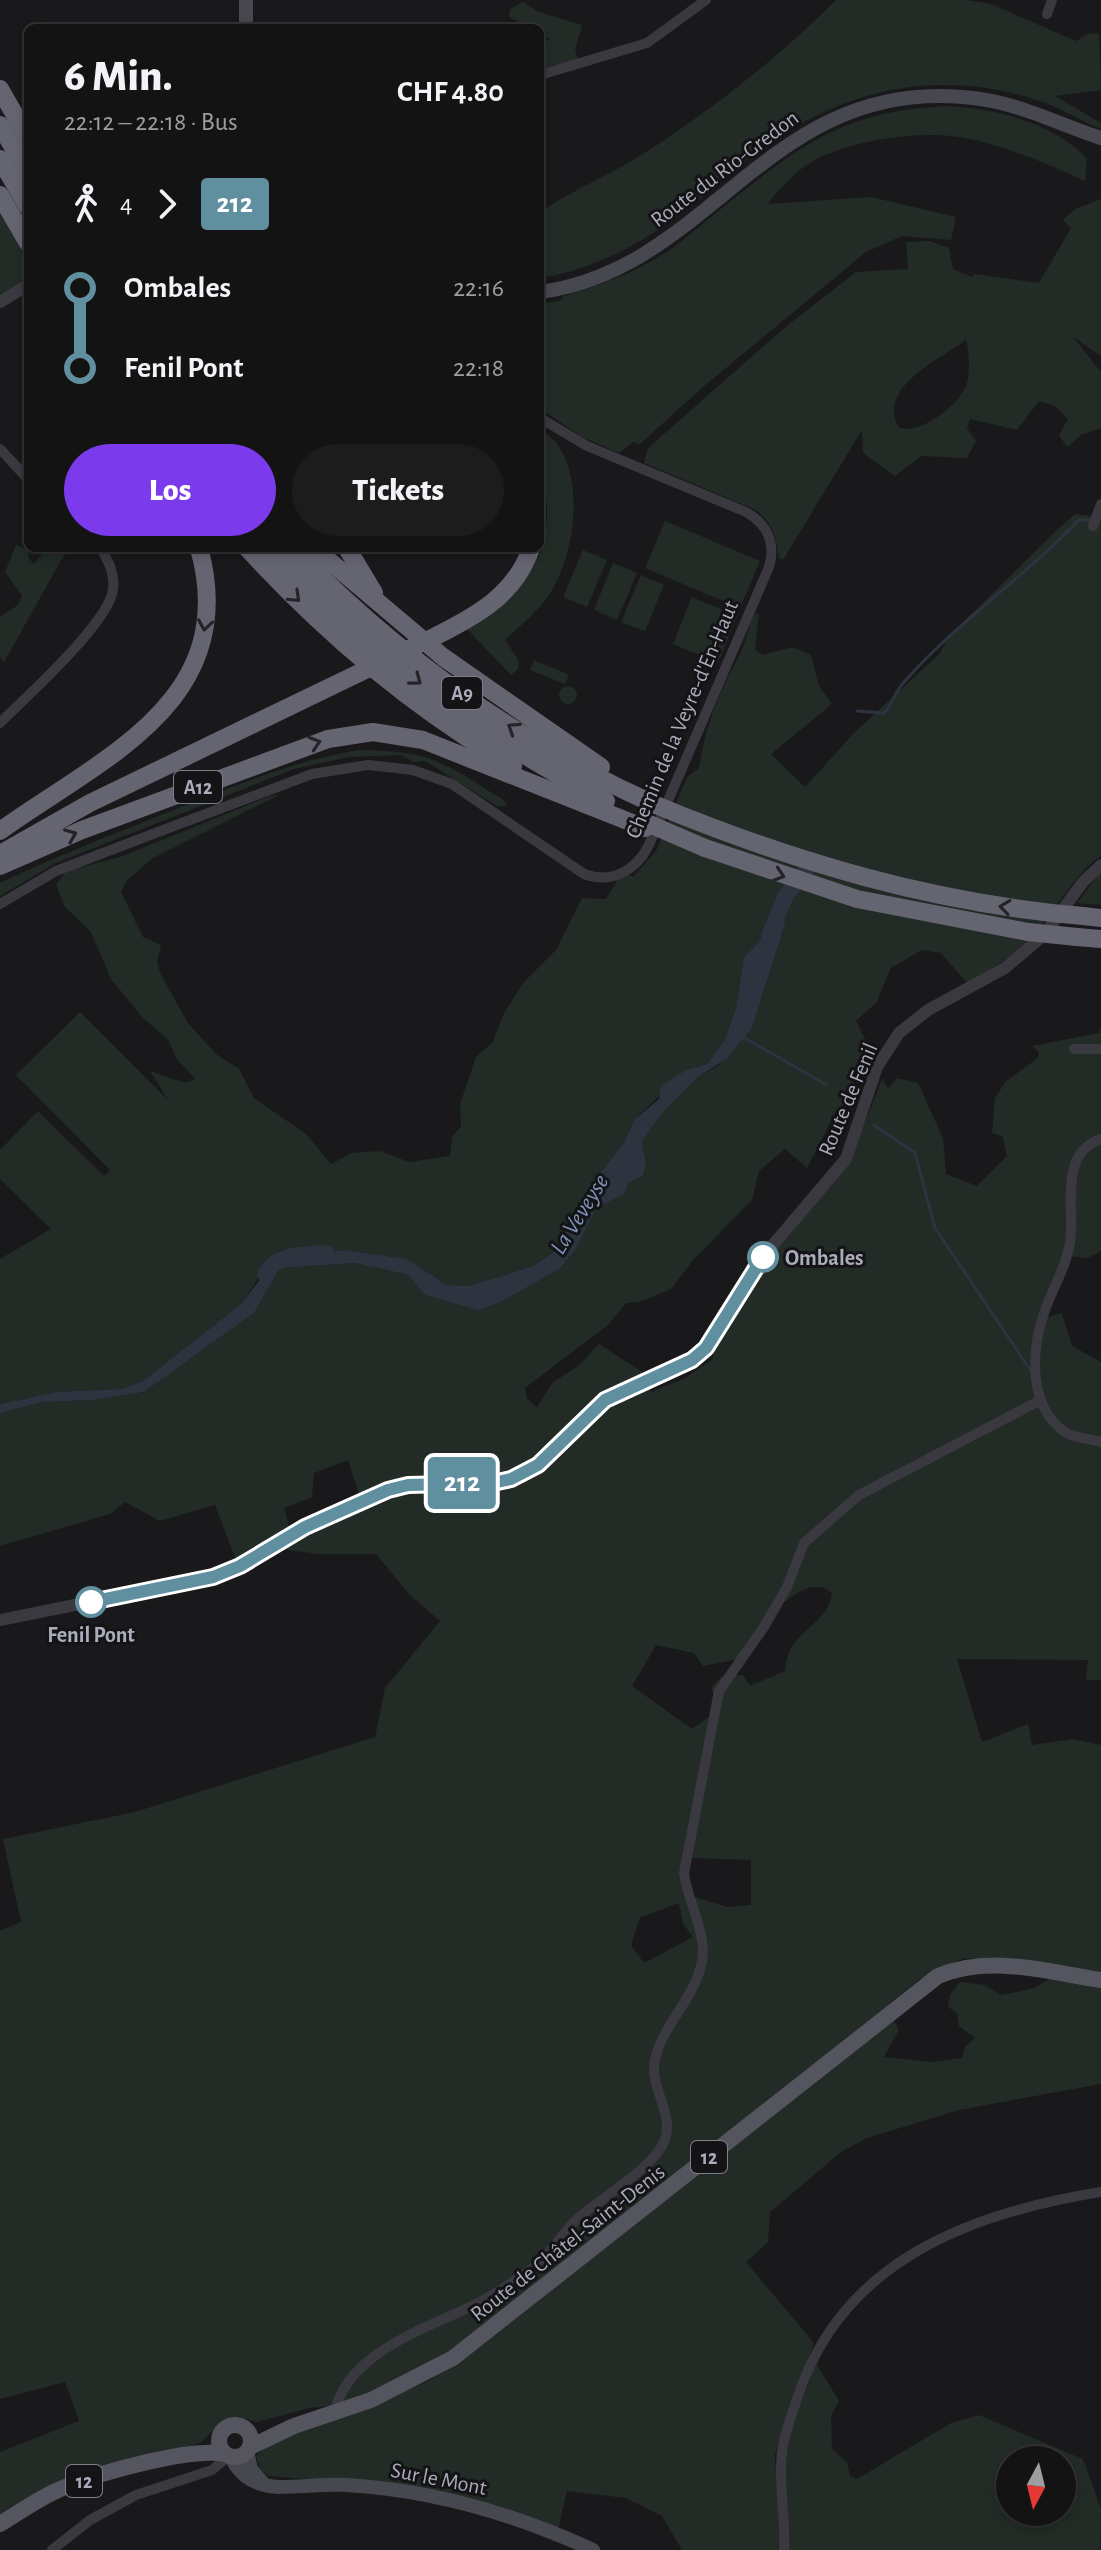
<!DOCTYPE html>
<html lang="de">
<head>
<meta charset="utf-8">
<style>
  :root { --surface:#131314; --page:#1c1c1d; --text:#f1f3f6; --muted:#9d9ea0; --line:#323234; --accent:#7c3aed }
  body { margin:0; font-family:"Alegreya Sans",sans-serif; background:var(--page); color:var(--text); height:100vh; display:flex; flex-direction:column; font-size:30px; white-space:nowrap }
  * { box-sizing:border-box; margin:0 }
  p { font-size:26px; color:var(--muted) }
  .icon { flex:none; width:44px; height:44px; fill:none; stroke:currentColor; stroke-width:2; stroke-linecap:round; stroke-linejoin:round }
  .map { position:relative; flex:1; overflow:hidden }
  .sheet { position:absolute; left:24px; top:24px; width:520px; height:528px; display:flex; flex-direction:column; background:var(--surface); border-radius:12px; box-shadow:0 4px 12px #0003,0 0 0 2px var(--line) }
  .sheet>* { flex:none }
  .badge { padding:0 16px; border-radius:6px; font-size:28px; line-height:52px }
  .needle { width:52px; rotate:187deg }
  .tools { position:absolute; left:996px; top:2446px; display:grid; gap:16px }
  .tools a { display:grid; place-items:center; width:80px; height:80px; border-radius:50%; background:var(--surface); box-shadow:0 4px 12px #0003,0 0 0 2px var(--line); font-size:40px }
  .map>.badge { position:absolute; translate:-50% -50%; box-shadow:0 0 0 4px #fff }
  .legs { display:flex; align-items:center; gap:12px; height:88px; padding:0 40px; font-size:26px }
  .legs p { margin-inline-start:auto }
  .overview { display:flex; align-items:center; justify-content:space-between; height:136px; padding:0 40px }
  h1 { font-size:44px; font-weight:800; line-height:60px }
  .primary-button { display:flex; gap:16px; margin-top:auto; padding:16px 40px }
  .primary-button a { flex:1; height:92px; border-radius:48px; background:var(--accent); color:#fff; font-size:32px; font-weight:800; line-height:92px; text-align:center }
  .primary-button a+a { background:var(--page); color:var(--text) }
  ul { padding:0 40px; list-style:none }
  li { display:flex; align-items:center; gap:28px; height:80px; font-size:30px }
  li i { display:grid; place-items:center; width:12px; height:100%; margin:0 10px; background:currentColor }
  li i::after { content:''; width:20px; height:20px; margin:-10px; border:6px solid; border-radius:50%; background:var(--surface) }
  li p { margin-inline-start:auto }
  li:first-child i { background:linear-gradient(#0000 50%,currentColor 0) }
  li:last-child i { background:linear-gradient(currentColor 50%,#0000 0) }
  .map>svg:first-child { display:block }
  .green { fill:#222b25; fill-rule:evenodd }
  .water { fill:#2d3440 }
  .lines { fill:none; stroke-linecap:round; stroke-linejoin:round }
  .stream { stroke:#2d3440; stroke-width:3 }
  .river { stroke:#2d3440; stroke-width:16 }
  .minor { stroke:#3a3940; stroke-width:10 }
  .tertiary { stroke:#3a3940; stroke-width:12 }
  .secondary { stroke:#474750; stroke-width:14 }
  .primary { stroke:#55555f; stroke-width:16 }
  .motorway { stroke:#656572; stroke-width:18 }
  .motorway-bridge { stroke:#656572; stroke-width:18 }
  .oneway { stroke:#242428 }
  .line-1-casing { stroke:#fff; stroke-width:18 }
  .line-1 { stroke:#608fa0; stroke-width:12 }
  .stop-1-dot { fill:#fff; stroke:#608fa0; stroke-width:4 }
  .labels { text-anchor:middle; stroke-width:6; stroke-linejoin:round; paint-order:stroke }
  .shield { fill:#141416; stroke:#7d7e8a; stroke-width:2 }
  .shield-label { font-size:20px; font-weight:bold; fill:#aaacbb }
  .street-label { font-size:22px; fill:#aaacbb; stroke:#141416 }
  .stop-label { font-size:22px; font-weight:bold; fill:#aaacbb; stroke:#141416; text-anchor:start }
  .water-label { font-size:24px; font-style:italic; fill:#8091b8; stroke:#141416 }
</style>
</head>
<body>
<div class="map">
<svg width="1101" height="2550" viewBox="0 0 1101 2550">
  <rect width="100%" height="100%" fill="#19191b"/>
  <g class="green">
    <path d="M 836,0 L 967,0 L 991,4 L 1076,41 L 1090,33 L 1099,34 L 1101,90 L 1055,96 L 1101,123 L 1101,129 C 1078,120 1058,106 1034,99 C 916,63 815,99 725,178 C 669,226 614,266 540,278 L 540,212 C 576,188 616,172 651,149 C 718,105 780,56 836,0 Z"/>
    <path d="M 523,2 L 539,12 L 582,25 L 575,50 L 578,60 L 540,69 L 540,43 L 550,39 L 540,34 L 540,28 L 529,28 L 509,17 L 510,9 Z"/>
    <path d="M 950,106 C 1001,110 1049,122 1087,158 L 1085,181 C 1046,163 993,140 950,136 C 910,131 833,143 801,169 C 789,179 776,193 767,204 L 871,197 L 956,217 L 951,240 L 902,236 L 866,252 L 703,387 L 639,445 L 633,442 L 619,453 L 582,437 L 540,408 L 540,303 L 560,301 L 564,296 C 599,285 633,274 665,253 C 685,240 703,223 722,208 C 802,144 844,110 950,106 Z"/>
    <path d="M 1101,199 L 1101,356 L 1073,337 L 1101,372 L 1101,428 L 1081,435 L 1067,447 L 1059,435 L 1068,419 L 1055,406 L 1039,401 L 1017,430 L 970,419 L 967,428 L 976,441 L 967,458 L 922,456 L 895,476 L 863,453 L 862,430 L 783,560 L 779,558 C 777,538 772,522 756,510 L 644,463 L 648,448 L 783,329 L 856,272 L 908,269 L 906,242 L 930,241 L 949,248 L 953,269 L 972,277 L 974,274 L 1039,283 L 1071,228 L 1063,220 L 1075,209 ZM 966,340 C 969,350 970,372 967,383 C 962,403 919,437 899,427 C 875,389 941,358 966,340 Z"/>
    <path d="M 0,211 L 28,259 L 28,285 L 0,302 Z"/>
    <path d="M 540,427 C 547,434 557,442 561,450 C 584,491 573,558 549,595 C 537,612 520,626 505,640 L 519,661 L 518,669 L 511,675 L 466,628 C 514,596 549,570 547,507 C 547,494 541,482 540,471 C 539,456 540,441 540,427 Z"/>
    <path d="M 1101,505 L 1101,856 C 1071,877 1058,909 1033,935 C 1014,956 991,970 967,983 L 941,953 L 922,950 L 891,968 L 876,1003 L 856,1021 L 870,1049 L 856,1073 L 851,1098 L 836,1111 L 807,1168 L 785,1149 L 759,1171 L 752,1200 L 694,1259 L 671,1289 L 640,1302 L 626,1303 L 608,1325 L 525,1388 L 527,1399 L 537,1407 L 552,1383 L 577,1367 L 599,1344 L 644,1373 L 651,1392 L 685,1378 L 712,1360 L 731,1297 L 765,1243 L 833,1185 L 866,1120 L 882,1079 L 888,1088 L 897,1078 L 918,1083 L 943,1138 L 946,1174 L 977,1186 L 1007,1156 L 1003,1137 L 992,1133 L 995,1098 L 1006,1081 L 1038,1058 L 1039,1052 L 1032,1046 L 1099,1033 L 1101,1028 L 1101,1251 L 1088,1258 L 1070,1256 L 1045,1318 L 1062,1313 L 1072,1346 L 1101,1362 L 1101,1680 L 1086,1680 L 1088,1660 L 957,1659 L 982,1742 L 1028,1724 L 1032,1745 L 1073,1739 L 1101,1745 L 1101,1976 L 999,1960 L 963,1958 L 919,1980 L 457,2348 L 346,2404 L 310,2408 L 257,2422 L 239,2417 L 226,2419 L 200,2443 L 0,2516 L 0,2452 L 79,2421 L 65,2382 L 0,2399 L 0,1931 L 21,1922 L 3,1839 L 135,1812 L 375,1737 L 385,1688 L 440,1621 L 409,1594 L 376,1554 L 319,1554 L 281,1549 L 339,1516 L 383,1501 L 359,1494 L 348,1460 L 314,1473 L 312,1497 L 284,1508 L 289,1526 L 236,1560 L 215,1505 L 160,1521 L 125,1502 L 110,1514 L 0,1546 L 0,1413 L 43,1402 L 93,1400 L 144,1392 L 254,1313 L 280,1268 L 354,1263 L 374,1267 L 408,1275 L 426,1295 L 478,1309 L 499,1303 L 537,1281 L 595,1210 L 625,1193 L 628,1184 L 643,1174 L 646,1163 L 642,1142 L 662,1113 L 698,1077 L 719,1065 L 752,1028 L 786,921 L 771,916 L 765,936 L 744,957 L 736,1008 L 724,1041 L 707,1064 L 686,1070 L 634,1120 L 624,1143 L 585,1191 L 558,1249 L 533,1266 L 469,1286 L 447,1285 L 407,1259 L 346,1250 L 265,1269 L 241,1304 L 143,1381 L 122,1389 L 56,1392 L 0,1404 L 0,1259 L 51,1229 L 0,1179 L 0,1150 L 38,1111 L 104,1176 L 110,1170 L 16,1075 L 80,1012 L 168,1100 L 150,1071 L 185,1083 L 195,1079 L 177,1059 L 168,1040 L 143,1018 L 111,979 L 91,932 L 65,907 L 56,885 L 66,871 L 120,857 L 270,796 L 279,795 L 153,858 L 127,880 L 121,892 L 143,937 L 161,945 L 157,962 L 160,973 L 188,1023 L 216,1054 L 239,1069 L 254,1098 L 306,1134 L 331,1164 L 352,1153 L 380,1151 L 409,1162 L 450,1156 L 452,1137 L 461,1126 L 460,1104 L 476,1057 L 492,1043 L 504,1013 L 523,983 L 556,950 L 582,898 L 606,899 L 623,871 L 633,877 L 656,851 L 687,777 L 699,768 C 706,724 718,695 739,656 C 746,643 748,628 754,614 L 759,613 L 755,649 L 762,655 L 793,647 L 811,655 L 819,686 L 832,704 L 771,754 L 805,787 L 853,734 L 939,654 L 951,634 L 1058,529 L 1075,514 L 1090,516 ZM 811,1587 L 822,1587 L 832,1593 C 827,1628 787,1629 785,1671 L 750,1686 L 743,1675 L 721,1677 L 711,1688 L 720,1709 L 692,1729 L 632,1686 L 656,1645 L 694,1653 L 703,1666 L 738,1659 C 759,1632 777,1598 811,1587 ZM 690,1858 L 751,1860 L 751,1905 L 727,1907 L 691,1896 L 686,1873 ZM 679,1903 L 683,1924 L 693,1937 L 644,1963 L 631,1945 L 640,1918 Z"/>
    <path d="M 665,521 L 760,561 L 740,608 L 645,568 Z"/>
    <path d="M 16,545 L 28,550 L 29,559 L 34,564 L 47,548 L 68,548 L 4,662 L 0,657 L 0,617 L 18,605 L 22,596 L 5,572 Z"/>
    <path d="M 583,550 L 607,560 L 587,607 L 563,597 Z"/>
    <path d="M 613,563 L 637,573 L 617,620 L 594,610 Z"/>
    <path d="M 641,575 L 664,585 L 645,631 L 621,622 Z"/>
    <path d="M 692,597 L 737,616 L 718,663 L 673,644 Z"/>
    <path d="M 534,660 L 569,675 L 565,684 L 530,670 Z"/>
    <circle cx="568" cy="695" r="9"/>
    <path d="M 359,750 C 420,751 438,757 489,791 C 496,796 504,797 507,806 L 497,806 L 425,761 L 413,762 L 401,755 L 349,757 L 294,769 L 56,863 L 0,896 L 0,883 C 56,856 114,834 171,811 C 234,786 292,761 359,750 Z"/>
    <path d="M 1101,871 L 1101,905 L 1077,903 Z"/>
    <path d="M 1052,1977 L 1101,1986 L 1101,2084 L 959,2110 L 867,2138 L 841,2152 L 770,2212 L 768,2242 L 746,2262 L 814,2343 L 784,2421 L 775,2455 L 781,2550 L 682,2550 L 662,2516 L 625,2498 L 567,2491 L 558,2530 L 327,2481 L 268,2476 L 260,2469 L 256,2456 L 269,2443 L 428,2381 L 478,2349 L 892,2017 L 899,2030 L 884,2057 L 932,2062 L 962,2058 L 965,2047 L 975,2038 L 959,2026 L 957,2013 L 948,2007 L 950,1995 L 960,1982 L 984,1985 L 1001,1995 L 1035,1988 Z"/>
    <path d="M 816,2363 L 839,2401 L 831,2416 L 832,2449 L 847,2462 L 850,2476 L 857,2479 L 951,2423 L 979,2415 L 1083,2459 L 1101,2509 L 1100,2550 L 787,2550 L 785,2461 L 788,2436 ZM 1010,2460 L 1062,2460 L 1062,2512 L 1010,2512 Z"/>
  </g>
  <path class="water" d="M 771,916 L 786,921 L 752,1028 L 726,1059 L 698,1077 L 662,1113 L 642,1142 L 646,1163 L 643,1175 L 628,1184 L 625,1193 L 595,1210 L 575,1250 L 559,1269 L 499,1303 L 478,1310 L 425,1295 L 408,1275 L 374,1267 L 354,1263 L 280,1268 L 254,1313 L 144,1392 L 93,1400 L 43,1402 L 0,1413 L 0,1404 L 56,1392 L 122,1389 L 143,1381 L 241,1304 L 276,1259 L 346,1250 L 407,1259 L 447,1285 L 469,1286 L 533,1266 L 558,1249 L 585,1191 L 624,1143 L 634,1120 L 659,1099 L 661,1086 L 686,1070 L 707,1064 L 724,1041 L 736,1008 L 744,957 L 765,936 Z"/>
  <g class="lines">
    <g class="stream">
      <path d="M 857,711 L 885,713 C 892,703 895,692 904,682 C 957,622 1024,578 1079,520 L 1091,520"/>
      <path d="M 743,1037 L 827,1085"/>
      <path d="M 874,1125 L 915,1153 L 935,1228 L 1031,1371"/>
    </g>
    <g class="river">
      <path d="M 769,936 L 785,897 L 813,860"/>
      <path d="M 265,1274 C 279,1252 303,1255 326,1253"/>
    </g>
    <g class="minor">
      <path d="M 1047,14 L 1052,0"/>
      <path d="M 540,75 L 647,43 L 706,0"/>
      <path d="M 0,449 L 28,479"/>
      <path d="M 1093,526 L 1101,504"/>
      <path d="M 0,723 C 26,697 110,622 113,589 C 115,573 108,561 101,548"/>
      <path d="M 0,904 L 56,871 L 158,832 L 312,774 L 368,765 L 413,770 L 452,784 L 584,874 C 611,884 635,871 648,847 L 769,567 C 776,543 767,524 746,512 L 587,446 L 540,418"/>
      <path d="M 1074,1049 L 1101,1049"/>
      <path d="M 1101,1139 C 1058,1153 1075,1208 1070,1243 C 1066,1268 1052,1289 1044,1313 C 1031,1351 1028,1406 1065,1432 C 1074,1438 1091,1439 1101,1442"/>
      <path d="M 334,2414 C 347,2351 429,2328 478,2303 C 497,2293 516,2280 534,2267 C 553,2253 564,2228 583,2214 C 605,2196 653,2167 664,2142 C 676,2114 648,2087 655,2059 C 664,2020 703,1992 703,1949 C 702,1924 687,1898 684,1873 L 719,1691 L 764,1627 L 787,1587 L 804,1543 L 859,1495 L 1039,1401"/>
      <path d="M 52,2550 L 90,2520 L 136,2495 L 212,2470 L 229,2456"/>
      <path d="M 784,2550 C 786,2518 778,2485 782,2452 C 784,2434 791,2417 797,2399 C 841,2261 970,2213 1101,2192"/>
    </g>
    <g class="tertiary">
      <path d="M 0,302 L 28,285"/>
      <path d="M 0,1620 L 213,1577 L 240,1566 L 305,1527 L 388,1490 L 408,1485 L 493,1483 L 511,1479 L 538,1465 L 605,1400 L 692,1360 L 714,1337 L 761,1259 L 846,1159 L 877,1067 L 899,1033 L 928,1010 L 1005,968 L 1044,935 L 1083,882 L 1101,865"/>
    </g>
    <g class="secondary">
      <path d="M 246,0 L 246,28"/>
      <path d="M 540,292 C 714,269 768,74 973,98 C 1019,103 1058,124 1101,138"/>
      <path d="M 247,2451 L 251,2469 L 262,2482"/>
      <path d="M 231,2457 C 240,2477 257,2486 279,2487 C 302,2487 324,2484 346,2485 C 432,2490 515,2514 593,2550"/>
    </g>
    <g class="primary">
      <circle cx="235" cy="2441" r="16"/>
      <path d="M 250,2447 L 294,2426 L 371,2400 L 453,2358 L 938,1976 C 989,1954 1048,1972 1101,1980"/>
      <path d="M 0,2524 C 18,2513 35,2501 54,2492 C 89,2475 189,2447 225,2454"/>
    </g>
    <g class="motorway">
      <path d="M 0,89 L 28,138"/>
      <path d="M 0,125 L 28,173"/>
      <path d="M 0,159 L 28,207"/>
      <path d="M 0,195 L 28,243"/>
      <path d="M 247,548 C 324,632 415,709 513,766"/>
      <path d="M 269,548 C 365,651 481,736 606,801"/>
      <path d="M 292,548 C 396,655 519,744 656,805"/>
      <path d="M 314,548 L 443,657 L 601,767"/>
      <path d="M 347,548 L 374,593"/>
      <path d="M 436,636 C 476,616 516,594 531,548"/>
      <path d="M 0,831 C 101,758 242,702 199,548"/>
      <path d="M 705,848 L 857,899 L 1028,932"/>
      <path d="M 0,854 L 90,803 L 359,673"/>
      <path d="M 0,866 L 82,830 L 328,739 L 373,732 L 423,740 L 645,828"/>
      <path d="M 1083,916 L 1101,918"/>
      <path d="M 1077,937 L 1101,939"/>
    </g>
    <g class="motorway-bridge">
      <path d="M 359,673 L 436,636"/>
      <path d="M 656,805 C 794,862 932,903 1083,916"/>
      <path d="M 647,823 L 705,848"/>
      <path d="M 1028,932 L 1077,937"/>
    </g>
  </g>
  <defs><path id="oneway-chevron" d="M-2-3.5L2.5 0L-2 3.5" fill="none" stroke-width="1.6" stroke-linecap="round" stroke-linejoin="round" transform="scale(2)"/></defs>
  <g class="oneway">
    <use href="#oneway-chevron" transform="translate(295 597) rotate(44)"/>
    <use href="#oneway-chevron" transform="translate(205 625) rotate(99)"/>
    <use href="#oneway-chevron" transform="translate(416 680) rotate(37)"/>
    <use href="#oneway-chevron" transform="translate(513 728) rotate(-147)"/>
    <use href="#oneway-chevron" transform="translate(315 743) rotate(-18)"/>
    <use href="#oneway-chevron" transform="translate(71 835) rotate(-22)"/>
    <use href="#oneway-chevron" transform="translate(779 875) rotate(18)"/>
    <use href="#oneway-chevron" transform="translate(1005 907) rotate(-172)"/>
  </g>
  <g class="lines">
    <g class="line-1-casing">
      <path id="line-1" d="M 91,1602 L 213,1577 L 240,1566 L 305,1527 L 388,1490 L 408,1485 L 493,1483 L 511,1479 L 538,1465 L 605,1400 L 692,1360 L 706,1348 L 763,1257"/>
    </g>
    <use href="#line-1" class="line-1"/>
  </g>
  <g class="stop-1-dot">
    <circle cx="763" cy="1257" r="14"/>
    <circle cx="91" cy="1602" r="14"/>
  </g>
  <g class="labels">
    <g class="shield">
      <rect x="442" y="677" width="40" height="32" rx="6"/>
      <rect x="174" y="771" width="48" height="32" rx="6"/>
      <rect x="691" y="2141" width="36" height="32" rx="6"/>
      <rect x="66" y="2465" width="36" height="32" rx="6"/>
    </g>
    <g class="shield-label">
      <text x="462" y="700">A9</text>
      <text x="198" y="794">A12</text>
      <text x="709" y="2164">12</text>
      <text x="84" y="2488">12</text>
    </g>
    <g class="street-label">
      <text transform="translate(724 168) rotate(-37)" y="8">Route du Rio-Gredon</text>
      <text transform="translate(681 719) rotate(-67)" y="8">Chemin de la Veyre-d'En-Haut</text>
      <text transform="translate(847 1099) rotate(-67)" y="8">Route de Fenil</text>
      <text transform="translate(567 2242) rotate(-38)" y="8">Route de Châtel-Saint-Denis</text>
      <text transform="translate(439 2478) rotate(11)" y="8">Sur le Mont</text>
    </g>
    <g class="stop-label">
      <text x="785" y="1265">Ombales</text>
      <text x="91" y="1642" text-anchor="middle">Fenil Pont</text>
    </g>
    <g class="water-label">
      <text transform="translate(579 1214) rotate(-58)" y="8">La Veveyse</text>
    </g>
  </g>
</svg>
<div class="tools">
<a><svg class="needle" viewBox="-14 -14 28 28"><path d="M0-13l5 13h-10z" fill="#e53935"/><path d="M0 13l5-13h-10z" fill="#9d9ea0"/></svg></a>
</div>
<b class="badge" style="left:462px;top:1483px;background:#608fa0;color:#fff">212</b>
<section class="sheet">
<div class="overview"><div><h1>6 Min.</h1><p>22:12 – 22:18 · Bus</p></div><b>CHF 4.80</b></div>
<div class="legs"><svg class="icon" aria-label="walk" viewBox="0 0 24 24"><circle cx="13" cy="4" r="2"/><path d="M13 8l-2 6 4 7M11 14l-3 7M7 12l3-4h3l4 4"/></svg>4<svg class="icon" aria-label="forward" viewBox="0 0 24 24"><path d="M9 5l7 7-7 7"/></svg><b class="badge" style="background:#608fa0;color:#fff">212</b></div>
<ul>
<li><i style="color:#608fa0"></i><b>Ombales</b><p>22:16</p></li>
<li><i style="color:#608fa0"></i><b>Fenil Pont</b><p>22:18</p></li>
</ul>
<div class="primary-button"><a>Los</a><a>Tickets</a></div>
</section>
</div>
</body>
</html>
